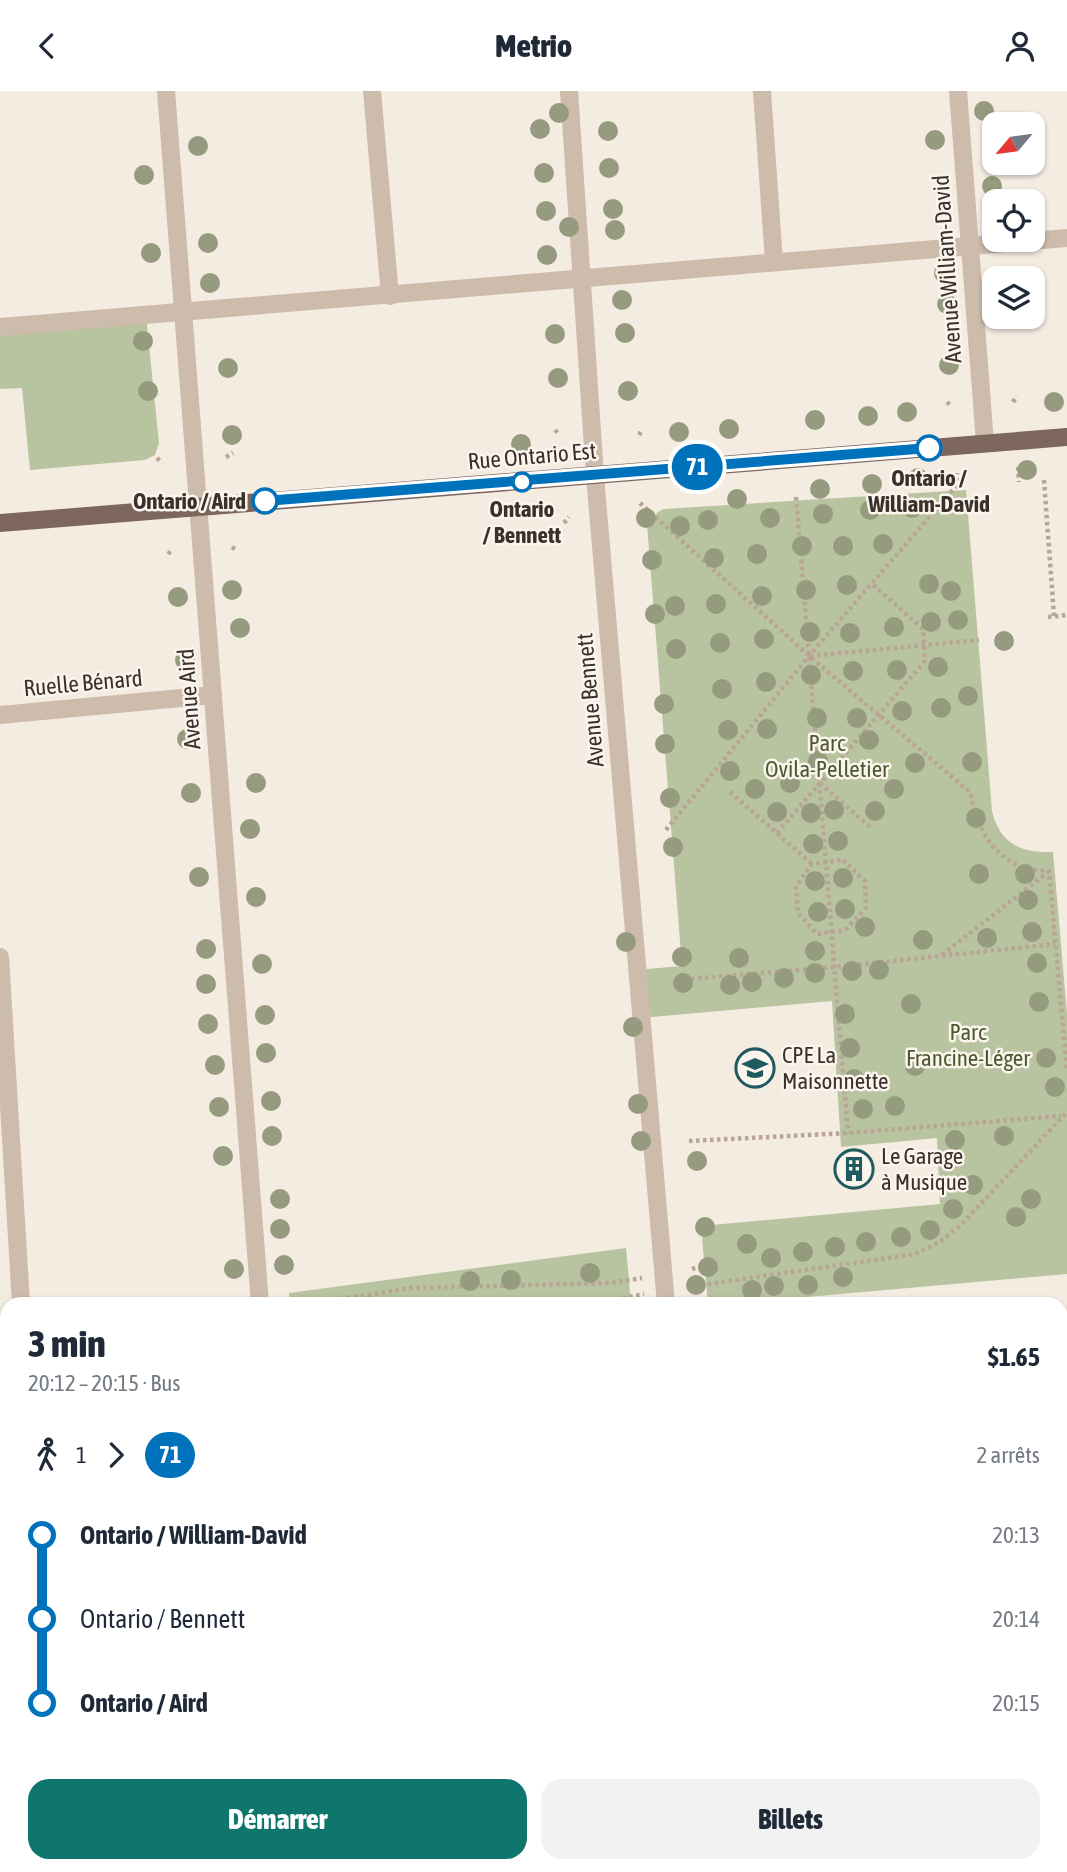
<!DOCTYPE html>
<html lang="fr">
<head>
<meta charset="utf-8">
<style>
  :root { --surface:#fff; --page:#f2f2f3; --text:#1f2937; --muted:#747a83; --accent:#0f766e }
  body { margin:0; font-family:"Asap Condensed",sans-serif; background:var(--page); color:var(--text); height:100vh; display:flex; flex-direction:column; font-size:26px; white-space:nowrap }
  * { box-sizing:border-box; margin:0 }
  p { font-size:23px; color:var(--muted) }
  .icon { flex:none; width:38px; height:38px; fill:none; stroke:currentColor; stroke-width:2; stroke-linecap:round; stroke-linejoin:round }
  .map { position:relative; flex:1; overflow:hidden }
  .drawer { position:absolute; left:0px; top:1206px; width:1068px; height:576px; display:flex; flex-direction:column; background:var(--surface); border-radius:21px 21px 0 0; box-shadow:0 2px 5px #0004 }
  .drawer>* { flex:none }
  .badge { padding:0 14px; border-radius:23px; font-size:24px; line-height:46px }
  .needle { width:46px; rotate:241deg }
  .tools { position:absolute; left:982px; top:21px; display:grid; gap:14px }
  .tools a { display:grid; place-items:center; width:63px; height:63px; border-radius:14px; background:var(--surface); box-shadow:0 2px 5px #0004; font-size:35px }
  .map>.badge { position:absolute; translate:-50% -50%; box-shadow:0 0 0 4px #fff }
  .legs { display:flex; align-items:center; gap:10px; height:77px; padding:0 28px; font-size:23px }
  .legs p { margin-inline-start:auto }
  .headline { display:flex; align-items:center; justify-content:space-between; height:119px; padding:0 28px }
  h1 { font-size:38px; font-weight:800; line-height:52px }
  .action { display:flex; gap:14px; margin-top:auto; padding:14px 28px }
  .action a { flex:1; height:80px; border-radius:21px; background:var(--accent); color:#fff; font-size:28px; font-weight:800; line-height:80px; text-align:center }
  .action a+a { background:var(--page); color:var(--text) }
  ul { padding:0 28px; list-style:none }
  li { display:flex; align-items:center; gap:24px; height:84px; font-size:26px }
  li i { display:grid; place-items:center; width:10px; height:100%; margin:0 9px; background:currentColor }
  li i::after { content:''; width:18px; height:18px; margin:-9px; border:5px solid; border-radius:50%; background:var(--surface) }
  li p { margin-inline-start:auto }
  li:first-child i { background:linear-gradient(#0000 50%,currentColor 0) }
  li:last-child i { background:linear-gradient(currentColor 50%,#0000 0) }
  header { display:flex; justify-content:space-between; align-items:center; height:91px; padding:0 28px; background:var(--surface); font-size:32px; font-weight:800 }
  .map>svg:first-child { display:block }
  .green { fill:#b8c4a0 }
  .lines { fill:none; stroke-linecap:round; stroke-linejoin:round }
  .path { stroke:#b9a596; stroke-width:4.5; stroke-dasharray:3.5 3.5; stroke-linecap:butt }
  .minor { stroke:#cdbbac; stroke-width:18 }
  .major { stroke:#7d675c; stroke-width:18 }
  .tree { fill:#969b7f }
  .line-1-casing { stroke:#fff; stroke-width:16 }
  .line-1 { stroke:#0072bc; stroke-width:10 }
  .stop-1-dot { fill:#fff; stroke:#0072bc; stroke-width:3.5 }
  .labels { text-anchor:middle; stroke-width:5; stroke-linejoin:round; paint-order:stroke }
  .street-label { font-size:23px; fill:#3b302b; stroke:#fbf5ee }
  .stop-label { font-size:23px; font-weight:bold; fill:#3b302b; stroke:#fbf5ee }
  .park-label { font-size:23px; fill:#4a5a2e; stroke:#fbf5ee }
  .poi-label { font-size:23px; fill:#3b302b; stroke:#fbf5ee; text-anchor:start }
</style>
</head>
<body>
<header><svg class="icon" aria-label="back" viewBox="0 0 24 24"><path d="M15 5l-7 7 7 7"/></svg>Metrio<svg class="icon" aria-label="person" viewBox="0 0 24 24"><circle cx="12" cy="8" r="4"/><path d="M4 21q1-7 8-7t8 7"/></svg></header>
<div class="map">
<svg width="1067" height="1781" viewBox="0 0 1067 1781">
  <rect width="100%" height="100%" fill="#f4ebe1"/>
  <g class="green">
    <path d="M 146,225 L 159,352 L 155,364 L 145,369 L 30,379 L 22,297 L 0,298 L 0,236 Z"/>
    <path d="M 966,399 L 992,720 C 1000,753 1021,762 1053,761 L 1067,923 L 1067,1183 L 729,1213 L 708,1213 L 701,1135 L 940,1113 L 937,1047 L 841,1056 L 832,910 L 641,927 L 636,879 L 682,875 L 647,433 L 658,421 L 664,418 Z"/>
    <path d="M 626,1157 L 631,1213 L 290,1213 L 289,1202 Z"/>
    <path d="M 7,1255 L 7,1329 L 0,1329 L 0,1256 Z"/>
  </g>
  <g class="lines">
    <g class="path">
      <path d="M 947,311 L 952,316"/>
      <path d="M 1013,311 L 1017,305"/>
      <path d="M 555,339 L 560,344"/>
      <path d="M 639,344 L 642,339"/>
      <path d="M 226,366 L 233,362"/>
      <path d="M 157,367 L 162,372"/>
      <path d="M 1018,376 L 1019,391"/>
      <path d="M 1044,389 L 1054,525"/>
      <path d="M 796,406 L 848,1042"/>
      <path d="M 640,412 L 809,565 L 970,701 C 978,735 987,760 1021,776 C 1029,779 1040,779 1049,780 L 1067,980"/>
      <path d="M 564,432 L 569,426"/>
      <path d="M 232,456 L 236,459"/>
      <path d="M 168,463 L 171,460"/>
      <path d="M 1048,526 L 1067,524"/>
      <path d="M 810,565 L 979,549"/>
      <path d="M 820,692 L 870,736"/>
      <path d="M 730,701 L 812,773"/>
      <path d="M 666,739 L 809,565 L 957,394 L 957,382"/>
      <path d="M 777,742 L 925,570 L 923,538 L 871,492"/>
      <path d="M 843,769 L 865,790 L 866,817 L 845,839 L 817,843 L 798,822 L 796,795 L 812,773 Z"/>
      <path d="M 942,864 L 1048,781"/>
      <path d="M 677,889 L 835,876 L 1055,853"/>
      <path d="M 689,1050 L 848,1042 L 1061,1025"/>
      <path d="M 692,1178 L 699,1176"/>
      <path d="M 687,1196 L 915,1163 L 941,1150 L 960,1135 L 1067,1021"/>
      <path d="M 327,1213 L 341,1208 L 410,1197 L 610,1192 L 642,1187"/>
      <path d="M 595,1213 L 644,1203"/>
      <path d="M 0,1290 L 7,1289"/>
      <path d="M 0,1298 L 7,1296"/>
    </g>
    <g class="minor">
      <path d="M 166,0 L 260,1213"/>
      <path d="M 372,0 L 390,205"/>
      <path d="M 569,0 L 595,385 L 666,1213"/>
      <path d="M 762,0 L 774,171"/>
      <path d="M 958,0 L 985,352"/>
      <path d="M 0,236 L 1067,147"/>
      <path d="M 0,624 L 213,604"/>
      <path d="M 0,866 L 21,1213"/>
      <path d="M 1060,1276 L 1067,1275"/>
      <path d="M 1060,1732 L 1067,1731"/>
      <path d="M 304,1774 L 305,1781"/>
      <path d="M 710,1774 L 711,1781"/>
      <path d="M 410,1781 L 490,1774"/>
    </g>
    <path class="major" d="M 0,432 L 1067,346"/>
  </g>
  <g class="tree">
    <circle cx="984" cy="20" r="10"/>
    <circle cx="559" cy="22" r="10"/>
    <circle cx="540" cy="38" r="10"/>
    <circle cx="608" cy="40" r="10"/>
    <circle cx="935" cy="49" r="10"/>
    <circle cx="198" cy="55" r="10"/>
    <circle cx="609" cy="77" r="10"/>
    <circle cx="544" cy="82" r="10"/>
    <circle cx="144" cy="84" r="10"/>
    <circle cx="992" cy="95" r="10"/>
    <circle cx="613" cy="118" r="10"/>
    <circle cx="546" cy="120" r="10"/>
    <circle cx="569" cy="136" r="10"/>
    <circle cx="615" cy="139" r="10"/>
    <circle cx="208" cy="152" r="10"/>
    <circle cx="151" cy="162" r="10"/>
    <circle cx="547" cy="164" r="10"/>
    <circle cx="944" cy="182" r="10"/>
    <circle cx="210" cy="192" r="10"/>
    <circle cx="622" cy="209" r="10"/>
    <circle cx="947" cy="213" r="10"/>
    <circle cx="625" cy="242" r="10"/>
    <circle cx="555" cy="243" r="10"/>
    <circle cx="143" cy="250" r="10"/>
    <circle cx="949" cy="274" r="10"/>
    <circle cx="228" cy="277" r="10"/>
    <circle cx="558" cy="287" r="10"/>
    <circle cx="148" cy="300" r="10"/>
    <circle cx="628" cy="300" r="10"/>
    <circle cx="1054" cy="311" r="10"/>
    <circle cx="907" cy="321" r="10"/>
    <circle cx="868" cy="325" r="10"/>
    <circle cx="815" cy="329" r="10"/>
    <circle cx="729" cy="338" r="10"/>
    <circle cx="679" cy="341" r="10"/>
    <circle cx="232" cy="344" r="10"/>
    <circle cx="521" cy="353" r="10"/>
    <circle cx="1027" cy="379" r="10"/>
    <circle cx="918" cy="387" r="10"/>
    <circle cx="872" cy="393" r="10"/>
    <circle cx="820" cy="398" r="10"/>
    <circle cx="737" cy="408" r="10"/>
    <circle cx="912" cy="417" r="10"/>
    <circle cx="870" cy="419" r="10"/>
    <circle cx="823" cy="423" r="10"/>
    <circle cx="646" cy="427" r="10"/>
    <circle cx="770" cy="427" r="10"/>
    <circle cx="708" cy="429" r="10"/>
    <circle cx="680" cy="435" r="10"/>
    <circle cx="883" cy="453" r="10"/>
    <circle cx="802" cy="455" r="10"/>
    <circle cx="843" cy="455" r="10"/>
    <circle cx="757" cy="463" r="10"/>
    <circle cx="714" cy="467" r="10"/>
    <circle cx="652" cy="469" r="10"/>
    <circle cx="929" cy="493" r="10"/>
    <circle cx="847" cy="494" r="10"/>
    <circle cx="232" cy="499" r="10"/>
    <circle cx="806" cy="499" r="10"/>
    <circle cx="951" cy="500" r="10"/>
    <circle cx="762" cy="505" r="10"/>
    <circle cx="178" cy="506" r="10"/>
    <circle cx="716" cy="513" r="10"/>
    <circle cx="675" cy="515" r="10"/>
    <circle cx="655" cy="523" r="10"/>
    <circle cx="958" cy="529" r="10"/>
    <circle cx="931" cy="531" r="10"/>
    <circle cx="894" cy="536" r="10"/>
    <circle cx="240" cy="537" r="10"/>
    <circle cx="810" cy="541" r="10"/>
    <circle cx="850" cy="542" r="10"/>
    <circle cx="764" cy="548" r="10"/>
    <circle cx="1004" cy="550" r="10"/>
    <circle cx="720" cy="552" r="10"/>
    <circle cx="676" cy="558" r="10"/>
    <circle cx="185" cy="569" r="10"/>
    <circle cx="938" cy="576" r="10"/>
    <circle cx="897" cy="579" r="10"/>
    <circle cx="853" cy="580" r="10"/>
    <circle cx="811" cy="584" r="10"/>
    <circle cx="766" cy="591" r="10"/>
    <circle cx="722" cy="598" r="10"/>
    <circle cx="968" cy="605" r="10"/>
    <circle cx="664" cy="613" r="10"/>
    <circle cx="941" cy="617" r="10"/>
    <circle cx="902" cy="620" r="10"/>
    <circle cx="817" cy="627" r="10"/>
    <circle cx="857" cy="627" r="10"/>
    <circle cx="767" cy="638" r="10"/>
    <circle cx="728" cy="639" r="10"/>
    <circle cx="187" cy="648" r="10"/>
    <circle cx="869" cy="649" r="10"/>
    <circle cx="665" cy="653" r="10"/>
    <circle cx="818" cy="670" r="10"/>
    <circle cx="972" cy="671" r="10"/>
    <circle cx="915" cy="672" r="10"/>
    <circle cx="730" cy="680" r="10"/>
    <circle cx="256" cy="692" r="10"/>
    <circle cx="790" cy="692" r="10"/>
    <circle cx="755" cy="698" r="10"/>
    <circle cx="894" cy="698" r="10"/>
    <circle cx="191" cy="702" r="10"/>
    <circle cx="670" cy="707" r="10"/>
    <circle cx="834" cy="719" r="10"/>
    <circle cx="875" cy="720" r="10"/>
    <circle cx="777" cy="721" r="10"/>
    <circle cx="811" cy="722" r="10"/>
    <circle cx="976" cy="727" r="10"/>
    <circle cx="250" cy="738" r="10"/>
    <circle cx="838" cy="750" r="10"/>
    <circle cx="813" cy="753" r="10"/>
    <circle cx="673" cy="756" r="10"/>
    <circle cx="979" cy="783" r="10"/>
    <circle cx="1025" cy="783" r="10"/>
    <circle cx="199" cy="786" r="10"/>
    <circle cx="843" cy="787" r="10"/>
    <circle cx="815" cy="790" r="10"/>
    <circle cx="256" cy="806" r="10"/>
    <circle cx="1028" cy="809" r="10"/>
    <circle cx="845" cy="818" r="10"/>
    <circle cx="818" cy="821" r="10"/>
    <circle cx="865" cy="836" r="10"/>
    <circle cx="1032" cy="841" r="10"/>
    <circle cx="987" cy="847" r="10"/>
    <circle cx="923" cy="849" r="10"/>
    <circle cx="626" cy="851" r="10"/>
    <circle cx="206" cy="858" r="10"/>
    <circle cx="815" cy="860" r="10"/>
    <circle cx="682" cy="866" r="10"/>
    <circle cx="739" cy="867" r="10"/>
    <circle cx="1037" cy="872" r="10"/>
    <circle cx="262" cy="873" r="10"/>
    <circle cx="879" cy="879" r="10"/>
    <circle cx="852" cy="880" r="10"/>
    <circle cx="815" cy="882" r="10"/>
    <circle cx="784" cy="887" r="10"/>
    <circle cx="752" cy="891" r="10"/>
    <circle cx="683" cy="892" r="10"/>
    <circle cx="206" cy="893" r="10"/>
    <circle cx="730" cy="894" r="10"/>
    <circle cx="1039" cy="911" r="10"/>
    <circle cx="911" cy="913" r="10"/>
    <circle cx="845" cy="923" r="10"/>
    <circle cx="265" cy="924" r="10"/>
    <circle cx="208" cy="933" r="10"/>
    <circle cx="633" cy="936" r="10"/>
    <circle cx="850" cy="957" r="10"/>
    <circle cx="266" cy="962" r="10"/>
    <circle cx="1046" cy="967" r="10"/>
    <circle cx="215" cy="974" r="10"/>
    <circle cx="915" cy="975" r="10"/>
    <circle cx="854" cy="988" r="10"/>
    <circle cx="1055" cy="996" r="10"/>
    <circle cx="271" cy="1010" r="10"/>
    <circle cx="638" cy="1013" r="10"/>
    <circle cx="895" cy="1015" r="10"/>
    <circle cx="219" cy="1016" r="10"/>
    <circle cx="863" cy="1018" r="10"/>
    <circle cx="272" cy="1045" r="10"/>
    <circle cx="1004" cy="1045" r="10"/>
    <circle cx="955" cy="1049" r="10"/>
    <circle cx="641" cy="1050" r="10"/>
    <circle cx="223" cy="1065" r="10"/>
    <circle cx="697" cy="1070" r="10"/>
    <circle cx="973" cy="1094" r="10"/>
    <circle cx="280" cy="1108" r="10"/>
    <circle cx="1031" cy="1108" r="10"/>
    <circle cx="953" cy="1118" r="10"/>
    <circle cx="1016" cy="1126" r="10"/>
    <circle cx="705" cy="1136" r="10"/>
    <circle cx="280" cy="1138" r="10"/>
    <circle cx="930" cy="1139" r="10"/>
    <circle cx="901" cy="1146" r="10"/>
    <circle cx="866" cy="1151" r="10"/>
    <circle cx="747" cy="1153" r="10"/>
    <circle cx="835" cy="1156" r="10"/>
    <circle cx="803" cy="1161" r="10"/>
    <circle cx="771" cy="1167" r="10"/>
    <circle cx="284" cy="1174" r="10"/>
    <circle cx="708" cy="1176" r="10"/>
    <circle cx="234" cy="1178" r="10"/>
    <circle cx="590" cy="1182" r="10"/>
    <circle cx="843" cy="1186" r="10"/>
    <circle cx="511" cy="1189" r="10"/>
    <circle cx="470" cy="1190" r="10"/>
    <circle cx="696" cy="1194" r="10"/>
    <circle cx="808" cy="1194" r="10"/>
    <circle cx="774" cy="1195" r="10"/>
    <circle cx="752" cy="1199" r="10"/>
  </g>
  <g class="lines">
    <g class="line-1-casing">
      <path id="line-1" d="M 265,410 L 929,357"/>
    </g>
    <use href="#line-1" class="line-1"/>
  </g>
  <defs>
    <g id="school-ring" transform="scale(2.0125)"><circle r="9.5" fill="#fbf5ee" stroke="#1f5a5e" stroke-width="1.5"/><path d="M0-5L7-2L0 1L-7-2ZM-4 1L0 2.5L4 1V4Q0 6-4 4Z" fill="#1f5a5e"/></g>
    <g id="building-ring" transform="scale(2.0125)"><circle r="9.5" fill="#fbf5ee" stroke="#1f5a5e" stroke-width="1.5"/><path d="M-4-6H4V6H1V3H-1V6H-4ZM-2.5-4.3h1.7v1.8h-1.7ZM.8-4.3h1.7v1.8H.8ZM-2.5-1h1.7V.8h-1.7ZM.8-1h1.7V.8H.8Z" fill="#1f5a5e"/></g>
  </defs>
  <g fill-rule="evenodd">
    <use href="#school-ring" x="755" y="977"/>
    <use href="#building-ring" x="854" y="1078"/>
  </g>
  <g class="stop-1-dot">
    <circle cx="929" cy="357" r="12"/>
    <circle cx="522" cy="391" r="9"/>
    <circle cx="265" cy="410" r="12"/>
  </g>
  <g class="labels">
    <g class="street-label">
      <text transform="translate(947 178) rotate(-94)" y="8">Avenue William-David</text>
      <text transform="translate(532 365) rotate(-5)" y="8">Rue Ontario Est</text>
      <text transform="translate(83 592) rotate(-5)" y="8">Ruelle Bénard</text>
      <text transform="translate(189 608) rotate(-94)" y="8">Avenue Aird</text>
      <text transform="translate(590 609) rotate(-95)" y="8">Avenue Bennett</text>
    </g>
    <g class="stop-label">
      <text x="929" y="395">Ontario /<tspan x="929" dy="26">William-David</tspan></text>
      <text x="246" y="418" text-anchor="end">Ontario / Aird</text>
      <text x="522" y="426">Ontario<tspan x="522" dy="26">/ Bennett</tspan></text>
    </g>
    <g class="park-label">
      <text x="827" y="660">Parc<tspan x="827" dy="26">Ovila-Pelletier</tspan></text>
      <text x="968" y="949">Parc<tspan x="968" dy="26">Francine-Léger</tspan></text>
    </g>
    <g class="poi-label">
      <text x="782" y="972">CPE La<tspan x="782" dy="26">Maisonnette</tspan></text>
      <text x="881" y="1073">Le Garage<tspan x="881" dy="26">à Musique</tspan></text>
    </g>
  </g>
</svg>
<div class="tools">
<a><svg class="needle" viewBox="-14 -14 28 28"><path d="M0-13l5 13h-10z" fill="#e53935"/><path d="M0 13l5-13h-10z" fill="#747a83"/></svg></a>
<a><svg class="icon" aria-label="locate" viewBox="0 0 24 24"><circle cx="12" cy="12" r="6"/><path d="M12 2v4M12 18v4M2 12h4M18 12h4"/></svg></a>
<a><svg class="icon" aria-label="layers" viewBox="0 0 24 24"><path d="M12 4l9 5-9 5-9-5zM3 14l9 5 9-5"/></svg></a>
</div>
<b class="badge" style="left:697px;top:376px;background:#0072bc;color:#fff">71</b>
<section class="drawer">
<div class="headline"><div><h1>3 min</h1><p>20:12 – 20:15 · Bus</p></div><b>$1.65</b></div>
<div class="legs"><svg class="icon" aria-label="walk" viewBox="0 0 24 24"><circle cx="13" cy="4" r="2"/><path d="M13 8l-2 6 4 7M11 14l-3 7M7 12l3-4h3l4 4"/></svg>1<svg class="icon" aria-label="forward" viewBox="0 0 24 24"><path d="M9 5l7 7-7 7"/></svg><b class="badge" style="background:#0072bc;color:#fff">71</b><p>2 arrêts</p></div>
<ul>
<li><i style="color:#0072bc"></i><b>Ontario / William-David</b><p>20:13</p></li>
<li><i style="color:#0072bc"></i><span>Ontario / Bennett</span><p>20:14</p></li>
<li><i style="color:#0072bc"></i><b>Ontario / Aird</b><p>20:15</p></li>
</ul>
<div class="action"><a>Démarrer</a><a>Billets</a></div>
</section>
</div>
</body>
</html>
